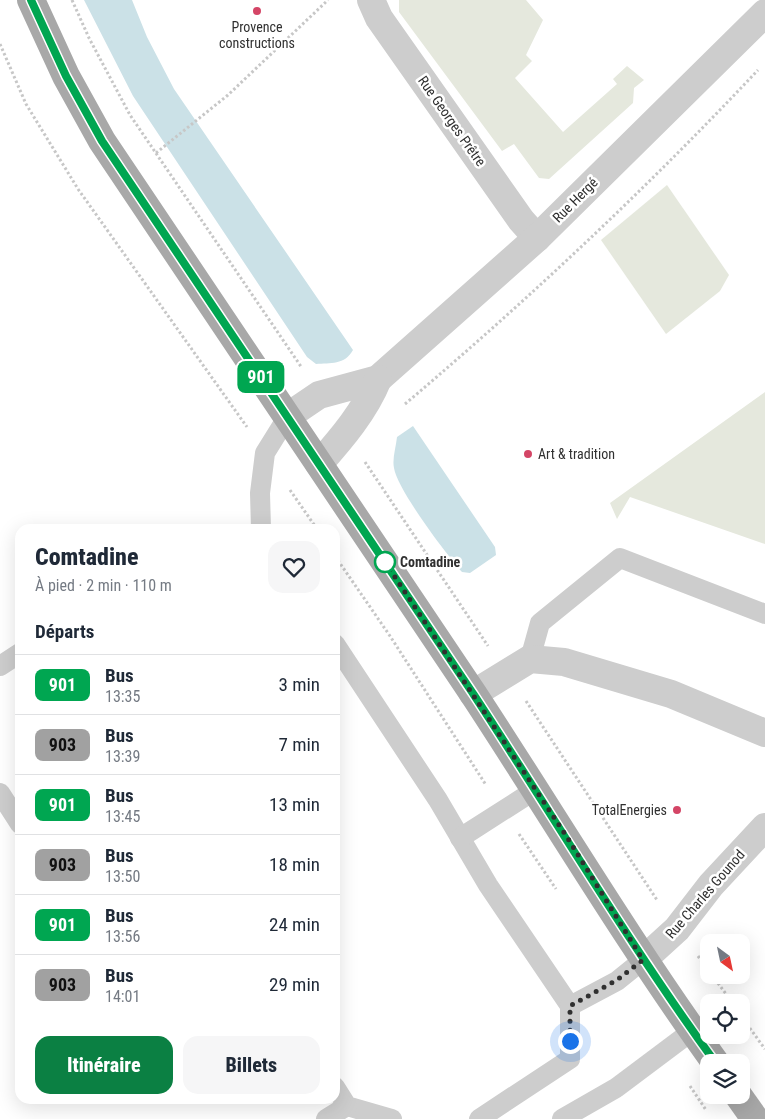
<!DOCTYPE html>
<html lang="fr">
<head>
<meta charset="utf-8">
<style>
  :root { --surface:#fff; --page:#f6f6f7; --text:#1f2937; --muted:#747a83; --line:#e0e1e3; --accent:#0b8043 }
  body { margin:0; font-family:"Roboto Condensed",sans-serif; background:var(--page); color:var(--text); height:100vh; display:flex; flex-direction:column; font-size:19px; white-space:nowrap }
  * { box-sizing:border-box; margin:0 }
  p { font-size:16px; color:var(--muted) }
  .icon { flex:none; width:28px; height:28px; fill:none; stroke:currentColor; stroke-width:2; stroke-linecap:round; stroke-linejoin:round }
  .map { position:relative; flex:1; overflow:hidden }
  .drawer { position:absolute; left:15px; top:524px; width:325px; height:580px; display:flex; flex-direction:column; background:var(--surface); border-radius:15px; box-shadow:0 5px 20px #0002 }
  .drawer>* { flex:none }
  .badge { padding:0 10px; border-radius:8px; font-size:18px; line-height:32px }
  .needle { width:32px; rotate:147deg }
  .buttons { position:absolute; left:700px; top:934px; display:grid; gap:10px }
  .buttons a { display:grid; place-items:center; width:50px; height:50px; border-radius:10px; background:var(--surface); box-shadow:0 5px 20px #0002; font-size:25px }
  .you { position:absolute; width:25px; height:25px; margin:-12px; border:4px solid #fff; border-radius:50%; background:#1a73e8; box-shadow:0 0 0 8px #1a73e833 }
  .map>.badge { position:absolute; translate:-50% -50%; box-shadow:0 0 0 2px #fff }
  h2 { padding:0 20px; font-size:19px; line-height:45px }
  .round { display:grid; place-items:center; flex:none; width:52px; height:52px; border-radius:15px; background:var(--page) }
  .head { display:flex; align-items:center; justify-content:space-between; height:85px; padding:0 20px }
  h1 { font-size:24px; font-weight:800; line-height:38px }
  .action { display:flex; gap:10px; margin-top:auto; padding:10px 20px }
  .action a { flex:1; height:58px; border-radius:15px; background:var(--accent); color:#fff; font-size:20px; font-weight:800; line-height:58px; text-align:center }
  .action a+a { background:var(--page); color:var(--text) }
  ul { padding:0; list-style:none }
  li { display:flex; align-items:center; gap:15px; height:60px; padding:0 20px; border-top:1px solid var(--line) }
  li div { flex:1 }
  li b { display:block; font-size:19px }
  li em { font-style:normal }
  li .badge { min-width:55px; font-weight:700; text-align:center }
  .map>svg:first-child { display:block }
  .green { fill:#e5e8dd }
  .water { fill:#cbe1e7 }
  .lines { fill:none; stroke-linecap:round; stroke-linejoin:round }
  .path { stroke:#c7c7c7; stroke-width:3; stroke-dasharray:2.5 2.5; stroke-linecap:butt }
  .service { stroke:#cdcdcd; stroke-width:20 }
  .minor { stroke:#cdcdcd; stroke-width:28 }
  .primary { stroke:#a8a8a8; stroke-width:28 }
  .line-casing { stroke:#fff; stroke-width:11 }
  .line { stroke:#00a651; stroke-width:8 }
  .walk { stroke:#303030; stroke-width:5; stroke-dasharray:0 9 }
  .poi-dot { fill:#d44566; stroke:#fff; stroke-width:2 }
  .stop-dot { fill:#fff; stroke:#00a651; stroke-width:2.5 }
  .labels { text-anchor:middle; stroke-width:5; stroke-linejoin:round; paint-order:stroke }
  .poi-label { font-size:14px; fill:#303030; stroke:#fff }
  .street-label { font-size:14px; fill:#303030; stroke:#fff }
  .stop-label { font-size:14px; font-weight:bold; fill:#303030; stroke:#fff; text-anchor:start }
</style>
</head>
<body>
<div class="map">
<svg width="765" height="1119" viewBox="0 0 765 1119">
  <rect width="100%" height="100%" fill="#fff"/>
  <g class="green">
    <path d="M 399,0 L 526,0 L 543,20 L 526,55 L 532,61 L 515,78 L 563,132 L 617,84 L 613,79 L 627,66 L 644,80 L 634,88 L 633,103 L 549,179 L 539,178 L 514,144 L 502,151 L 399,12 Z"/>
    <path d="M 667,185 L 729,275 L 720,291 L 666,334 L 601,240 Z"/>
    <path d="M 765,392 L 765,544 L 630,497 L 617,519 L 610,503 Z"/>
  </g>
  <g class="water">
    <path d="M 84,0 L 132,0 L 147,37 L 174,89 L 353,350 C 345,365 330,363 316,364 L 307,357 L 133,96 Z"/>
    <path d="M 413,426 L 495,547 L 496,555 L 470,573 L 462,572 C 446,554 397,489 394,468 C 392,459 396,447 397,437 Z"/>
  </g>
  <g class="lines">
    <g class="path">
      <path d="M 72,0 L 89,38 L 130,115 L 302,368"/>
      <path d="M 0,44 L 26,104 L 78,189 L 247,427"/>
      <path d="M 156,153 L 228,95 L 328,0"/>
      <path d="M 405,404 C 529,299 647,188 758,70"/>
      <path d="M 365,462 L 488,646"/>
      <path d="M 290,490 L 317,529"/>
      <path d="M 335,556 L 390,636 L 486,785"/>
      <path d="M 526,701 L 657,900"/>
      <path d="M 519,834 L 556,889"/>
      <path d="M 698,956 L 709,971"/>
      <path d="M 712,975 L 732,1002"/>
      <path d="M 741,1016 L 765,1049"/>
      <path d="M 690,1086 L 706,1110"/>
    </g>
    <g class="service">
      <path d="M 261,529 L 260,493 L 265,453 L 288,416"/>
      <path d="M 335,644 L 438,800 L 488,885 L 570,1006 L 617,981 L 643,960"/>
      <path d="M 530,659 L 540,623 L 620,558 L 765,614"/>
      <path d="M 0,666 L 20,653"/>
      <path d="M 0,793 L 20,824"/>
      <path d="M 460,838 L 535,790"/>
      <path d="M 335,1087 L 347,1106 L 392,1119"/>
      <path d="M 326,1119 L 347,1106"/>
      <path d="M 479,1119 L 570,1059 L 570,1006"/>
      <path d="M 562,1119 L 616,1088 L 692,1031"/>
    </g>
    <g class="minor">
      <path d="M 371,0 L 379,18 L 521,220 L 537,238"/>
      <path d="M 288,416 L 319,395 L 378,379 L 537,238 L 765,13"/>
      <path d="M 319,464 C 342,438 365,411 378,379"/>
      <path d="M 473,694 L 530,659 L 564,662 L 671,694 L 765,733"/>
      <path d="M 643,960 L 677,929 L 711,885 L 765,827"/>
    </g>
    <g class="primary">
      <path d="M 31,0 L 66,76 L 102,141 C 225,326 351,510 474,695 C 554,817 629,943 715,1062"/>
      <path d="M 738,1095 L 755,1119"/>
    </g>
  </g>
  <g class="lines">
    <g class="line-casing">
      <path id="line" d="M 31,0 L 66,76 L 102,141 C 225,327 351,510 474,695 C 554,817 629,944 715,1062"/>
    </g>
    <use href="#line" class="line"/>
    <path class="walk" d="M 385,562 L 567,837 L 643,960 L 617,980 L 570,1006 L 570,1041"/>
  </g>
  <g class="poi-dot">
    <circle cx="257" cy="11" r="5"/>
    <circle cx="528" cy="454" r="5"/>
    <circle cx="677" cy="810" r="5"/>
  </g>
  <circle class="stop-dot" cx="385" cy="562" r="10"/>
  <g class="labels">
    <g class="poi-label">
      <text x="257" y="32">Provence<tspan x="257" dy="16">constructions</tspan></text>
      <text x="538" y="459" text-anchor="start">Art &amp; tradition</text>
      <text x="667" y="815" text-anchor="end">TotalEnergies</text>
    </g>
    <g class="street-label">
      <text transform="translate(452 121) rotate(55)" y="5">Rue Georges Prêtre</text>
      <text transform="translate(575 200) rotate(-45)" y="5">Rue Hergé</text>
      <text transform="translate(705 894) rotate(-49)" y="5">Rue Charles Gounod</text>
    </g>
    <g class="stop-label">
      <text x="400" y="567">Comtadine</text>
    </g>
  </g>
</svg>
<div class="buttons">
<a><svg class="needle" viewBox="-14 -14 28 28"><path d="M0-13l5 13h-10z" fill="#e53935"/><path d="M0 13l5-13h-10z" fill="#747a83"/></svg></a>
<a><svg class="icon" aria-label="locate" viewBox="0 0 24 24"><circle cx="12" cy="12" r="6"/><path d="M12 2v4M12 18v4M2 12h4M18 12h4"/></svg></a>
<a><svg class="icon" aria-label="layers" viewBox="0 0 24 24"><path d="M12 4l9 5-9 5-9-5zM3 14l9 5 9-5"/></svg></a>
</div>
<div class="you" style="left:570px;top:1041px"></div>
<b class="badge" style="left:261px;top:377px;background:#00a651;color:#fff">901</b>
<section class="drawer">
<div class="head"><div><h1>Comtadine</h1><p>À pied · 2 min · 110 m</p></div><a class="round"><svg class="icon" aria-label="heart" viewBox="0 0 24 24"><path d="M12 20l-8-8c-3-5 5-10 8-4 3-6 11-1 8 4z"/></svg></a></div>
<h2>Départs</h2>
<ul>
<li><span class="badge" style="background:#00a651;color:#fff">901</span><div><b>Bus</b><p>13:35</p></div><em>3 min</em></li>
<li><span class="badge" style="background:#a1a1a1;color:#111">903</span><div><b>Bus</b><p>13:39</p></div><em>7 min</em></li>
<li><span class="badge" style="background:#00a651;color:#fff">901</span><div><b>Bus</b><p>13:45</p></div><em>13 min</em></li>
<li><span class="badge" style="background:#a1a1a1;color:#111">903</span><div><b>Bus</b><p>13:50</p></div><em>18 min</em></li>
<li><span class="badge" style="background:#00a651;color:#fff">901</span><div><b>Bus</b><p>13:56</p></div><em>24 min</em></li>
<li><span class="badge" style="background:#a1a1a1;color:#111">903</span><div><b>Bus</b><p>14:01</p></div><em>29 min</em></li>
</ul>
<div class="action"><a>Itinéraire</a><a>Billets</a></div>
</section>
</div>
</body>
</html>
